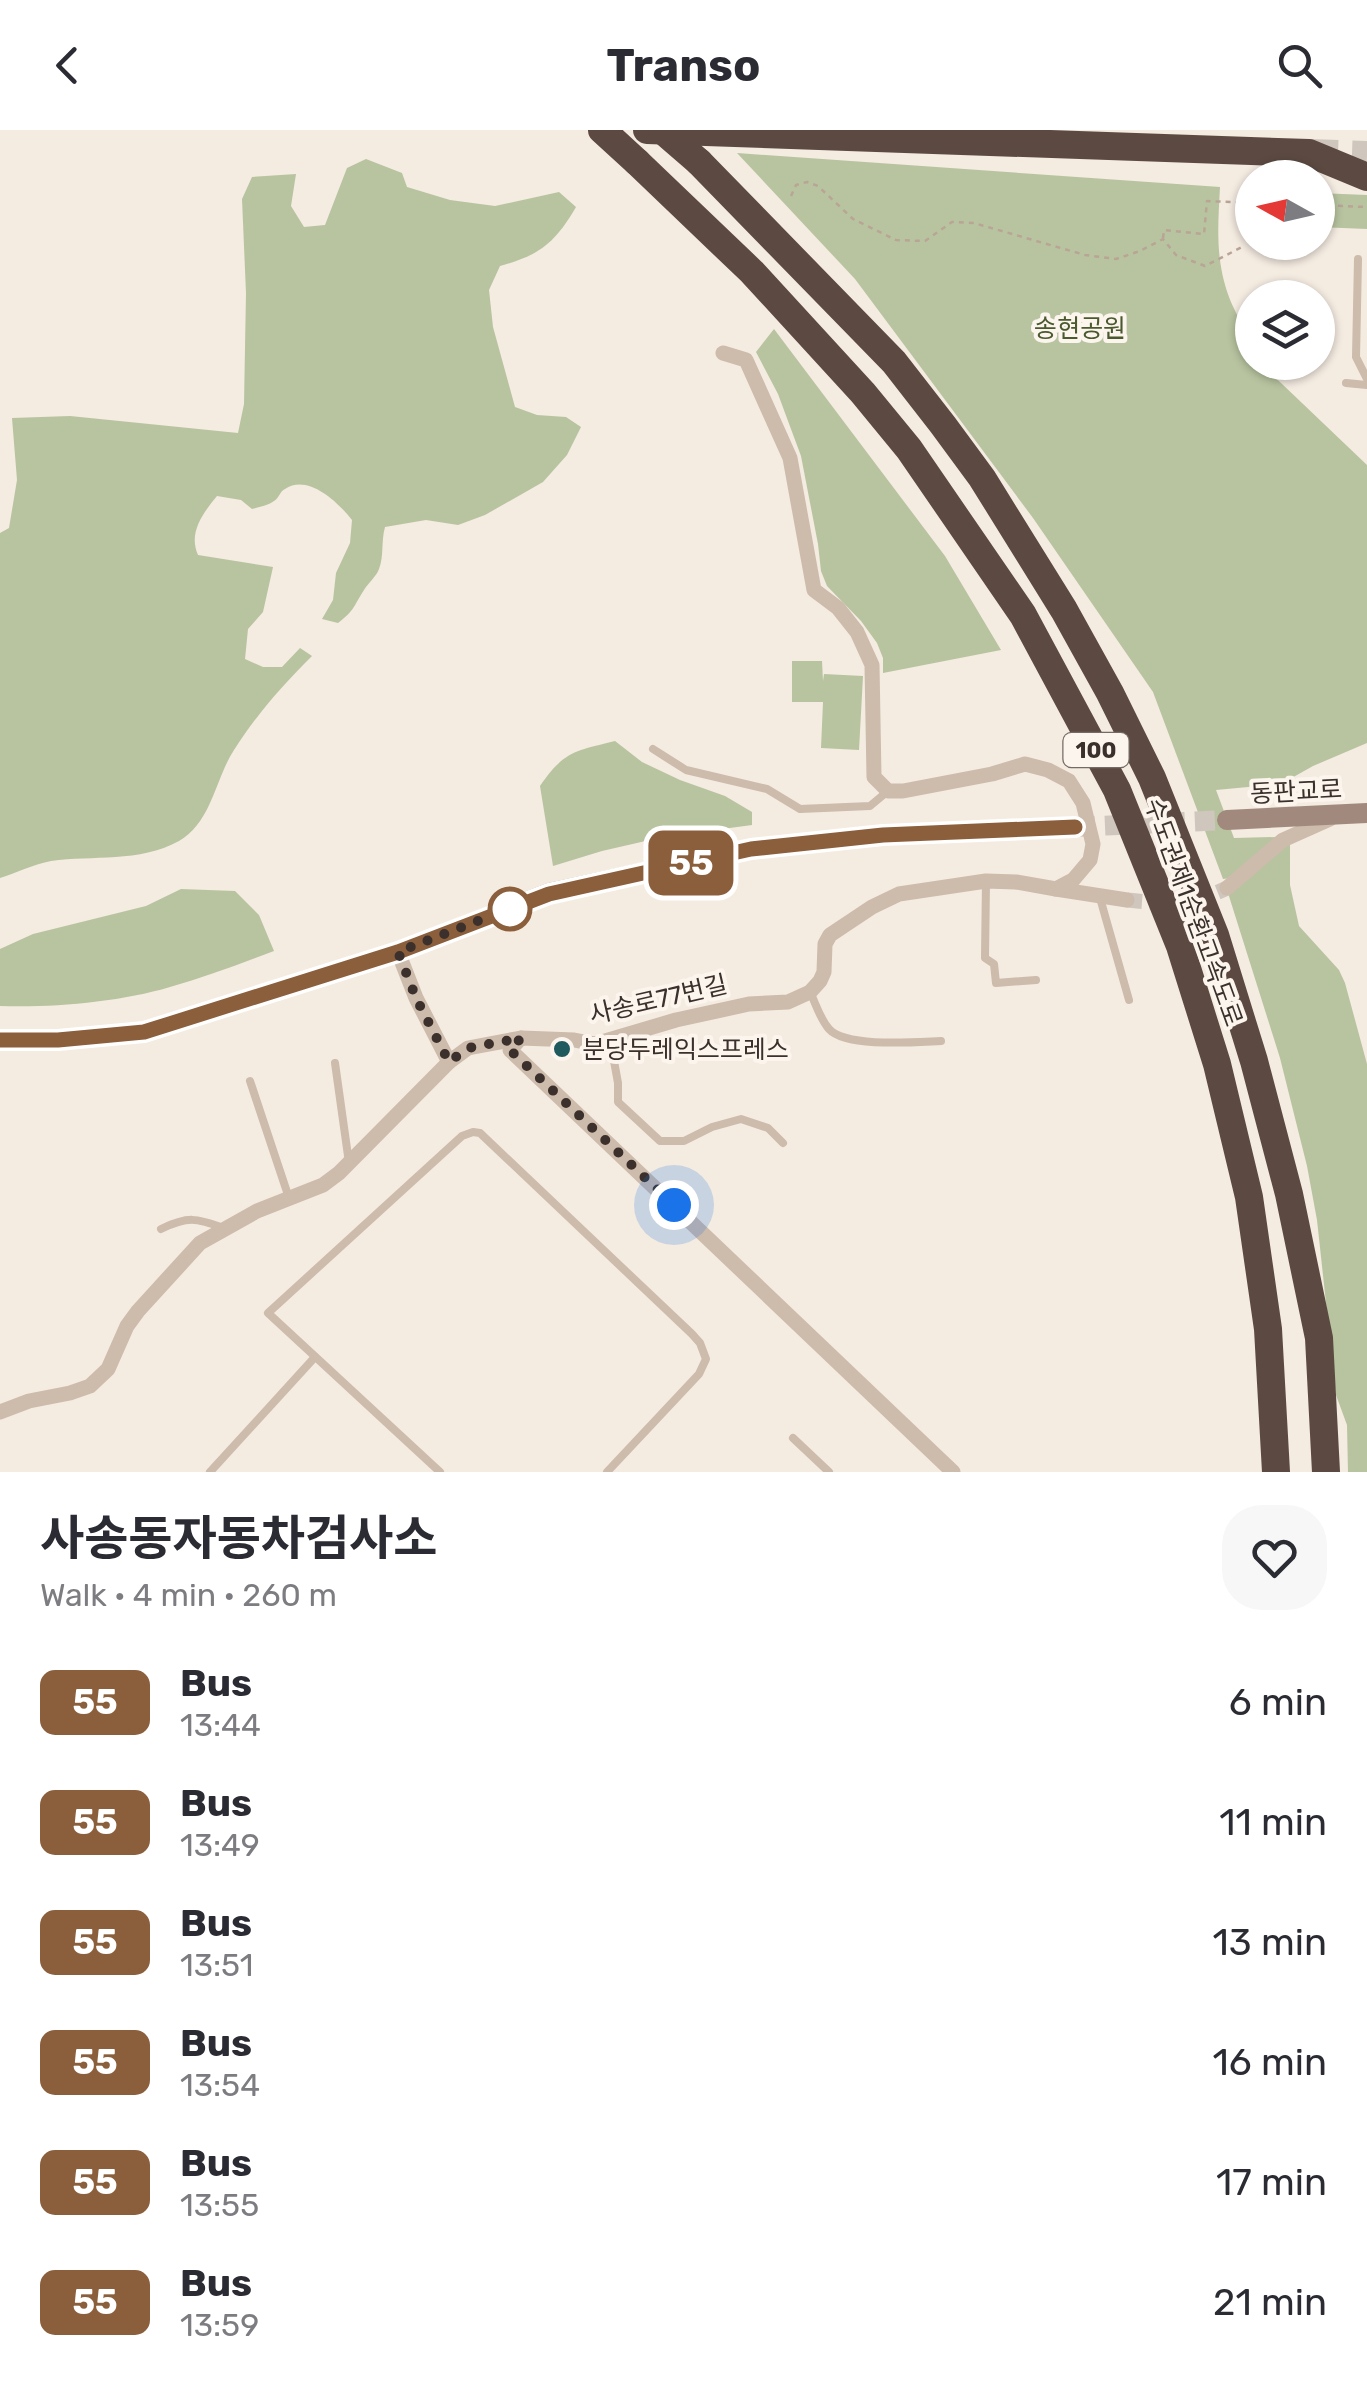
<!DOCTYPE html>
<html lang="en">
<head>
<meta charset="utf-8">
<style>
  :root { --surface:#fff; --page:#f7f7f7; --text:#2b2b33; --muted:#7c7c81 }
  body { margin:0; font-family:Rubik,"Noto Sans KR",sans-serif; background:var(--page); color:var(--text); height:100vh; display:flex; flex-direction:column; font-size:38px; white-space:nowrap }
  * { box-sizing:border-box; margin:0 }
  p { font-size:32px; color:var(--muted) }
  .icon { flex:none; width:55px; height:55px; fill:none; stroke:currentColor; stroke-width:2; stroke-linecap:round; stroke-linejoin:round }
  .map { position:relative; height:1342px; overflow:hidden }
  .sheet { display:flex; flex-direction:column; background:var(--surface); flex:1 }
  .sheet>* { flex:none }
  .badge { padding:0 20px; border-radius:15px; font-size:35px; line-height:65px }
  .needle { width:65px; rotate:278deg }
  .fabs { position:absolute; left:1235px; top:30px; display:grid; gap:20px }
  .fabs a { display:grid; place-items:center; width:100px; height:100px; border-radius:50%; background:var(--surface); box-shadow:0 2px 8px #0004; font-size:50px }
  .you { position:absolute; width:50px; height:50px; margin:-25px; border:8px solid #fff; border-radius:50%; background:#1a73e8; box-shadow:0 0 0 15px #1a73e833 }
  .map>.badge { position:absolute; translate:-50% -50%; box-shadow:0 0 0 5px #fff }
  .round { display:grid; place-items:center; flex:none; width:105px; height:105px; border-radius:40px; background:var(--page) }
  .head { display:flex; align-items:center; justify-content:space-between; height:170px; padding:0 40px }
  h1 { font-size:48px; font-weight:700; line-height:75px }
  ul { padding:0; list-style:none }
  li { display:flex; align-items:center; gap:30px; height:120px; padding:0 40px }
  li div { flex:1 }
  li b { display:block; font-size:38px }
  li em { font-style:normal }
  li .badge { min-width:110px; font-weight:700; text-align:center }
  header { display:flex; justify-content:space-between; align-items:center; height:130px; padding:0 40px; background:var(--surface); font-size:45px; font-weight:700 }
  .map>svg:first-child { display:block }
  .green { fill:#b8c4a0 }
  .lines { fill:none; stroke-linecap:round; stroke-linejoin:round }
  .street-tunnel { stroke:#cfc6bd; stroke-width:15; stroke-dasharray:15 8; stroke-linecap:butt }
  .secondary-tunnel { stroke:#cfc6bd; stroke-width:20; stroke-dasharray:20 10; stroke-linecap:butt }
  .highway-tunnel { stroke:#cfc6bd; stroke-width:28; stroke-dasharray:28 14; stroke-linecap:butt }
  .path { stroke:#b9a596; stroke-width:2.5; stroke-dasharray:5 5; stroke-linecap:butt }
  .lane { stroke:#cdbbac; stroke-width:8 }
  .street { stroke:#cdbbac; stroke-width:15 }
  .secondary { stroke:#a18a7d; stroke-width:20 }
  .highway { stroke:#5c4a42; stroke-width:28 }
  .highway-bridge { stroke:#5c4a42; stroke-width:28 }
  .line-casing { stroke:#fff; stroke-width:22 }
  .line { stroke:#8b5e3c; stroke-width:15 }
  .walk { stroke:#3b302b; stroke-width:10; stroke-dasharray:0 18 }
  .stop-dot { fill:#fff; stroke:#8b5e3c; stroke-width:5 }
  .poi-dot { fill:#1f5a5e; stroke:#fbf5ee; stroke-width:4 }
  .labels { text-anchor:middle; stroke-width:8; stroke-linejoin:round; paint-order:stroke }
  .shield { fill:#fbf5ee; stroke:#756b66; stroke-width:2.5 }
  .shield-label { font-size:22px; font-weight:bold; fill:#3b302b }
  .park-label { font-size:25px; fill:#4a5a2e; stroke:#fbf5ee }
  .street-label { font-size:25px; fill:#3b302b; stroke:#fbf5ee }
  .poi-label { font-size:25px; fill:#3b302b; stroke:#fbf5ee; text-anchor:start }
</style>
</head>
<body>
<header><svg class="icon" aria-label="back" viewBox="0 0 24 24"><path d="M15 5l-7 7 7 7"/></svg>Transo<svg class="icon" aria-label="search" viewBox="0 0 24 24"><circle cx="10" cy="10" r="6"/><path d="M15 15l6 6"/></svg></header>
<div class="map">
<svg width="1367" height="1342" viewBox="0 0 1367 1342">
  <rect width="100%" height="100%" fill="#f4ebe1"/>
  <g class="green">
    <path d="M 737,23 L 1220,57 C 1218,96 1215,129 1229,167 C 1238,191 1252,205 1252,232 L 1260,233 L 1367,335 L 1367,613 L 1313,636 L 1281,654 L 1216,660 L 1234,708 L 1277,707 L 1231,748 L 1223,749 L 1153,562 L 1033,388 L 855,149 Z"/>
    <path d="M 366,29 L 402,43 L 407,57 L 450,70 L 495,76 L 559,62 L 576,77 C 555,113 540,125 500,136 L 489,160 L 493,197 L 515,277 L 537,285 L 566,287 L 581,297 L 567,325 L 543,352 L 485,385 L 458,395 L 426,390 L 385,397 C 381,411 384,427 379,439 C 376,447 368,453 364,460 C 353,477 355,480 338,493 L 322,489 L 333,470 L 336,443 L 350,413 L 352,390 C 339,373 308,343 285,359 C 280,361 279,368 274,371 C 269,375 259,377 252,379 L 241,370 L 217,366 C 203,383 188,403 198,425 L 273,437 L 263,482 L 248,499 L 245,529 L 263,537 L 282,537 L 300,518 L 312,526 C 282,556 257,584 234,620 C 215,649 212,692 179,711 C 139,733 93,725 51,731 C 34,734 16,743 0,748 L 0,403 L 9,398 L 17,350 L 12,288 L 70,286 L 238,303 L 244,274 L 246,163 L 242,69 L 252,47 L 296,44 L 291,76 L 304,97 L 325,95 L 347,38 Z"/>
    <path d="M 1318,63 L 1367,65 L 1367,99 L 1318,97 Z"/>
    <path d="M 774,199 L 945,426 L 1001,520 L 883,543 L 883,528 L 877,513 L 861,491 L 827,456 L 821,441 L 818,414 L 801,326 L 778,264 L 756,222 Z"/>
    <path d="M 792,531 L 822,531 L 823,551 L 824,544 L 863,546 L 859,620 L 821,618 L 823,572 L 792,572 Z"/>
    <path d="M 615,611 L 642,632 L 680,650 L 725,666 L 752,682 L 752,695 L 663,707 L 602,721 L 553,736 L 540,656 C 564,621 575,621 615,611 Z"/>
    <path d="M 1290,711 L 1290,755 L 1299,796 L 1339,840 L 1345,853 L 1367,934 L 1367,1342 L 1348,1342 L 1347,1295 L 1336,1265 L 1317,1090 L 1307,1036 L 1280,928 L 1228,763 Z"/>
    <path d="M 181,759 L 235,761 L 259,785 L 274,821 C 240,834 205,847 170,857 C 120,872 52,878 0,876 L 0,819 L 33,804 L 146,776 Z"/>
  </g>
  <g class="lines">
    <path class="street-tunnel" d="M 1127,770 C 1162,774 1195,774 1227,758"/>
    <path class="secondary-tunnel" d="M 1075,697 L 1227,690"/>
    <path class="highway-tunnel" d="M 1310,23 L 1367,25"/>
    <g class="path">
      <path d="M 791,66 L 796,55 L 807,52 L 818,56 L 853,89 L 896,110 L 925,111 L 952,92 L 974,93 L 1085,125 L 1116,129 L 1140,121 L 1163,109 L 1176,125 L 1205,136 L 1244,116"/>
      <path d="M 1318,75 L 1367,77"/>
      <path d="M 1163,108 L 1164,100 L 1204,104 L 1207,71 L 1252,73"/>
    </g>
    <g class="lane">
      <path d="M 1358,129 L 1356,227 L 1367,249"/>
      <path d="M 1346,253 L 1367,255"/>
      <path d="M 653,619 L 686,640 L 767,659 L 800,679 L 870,676 L 888,661"/>
      <path d="M 986,751 L 985,828 L 994,834 L 996,853 L 1036,850"/>
      <path d="M 1100,768 L 1129,870"/>
      <path d="M 810,862 C 816,874 820,889 829,899 C 846,918 916,912 941,911"/>
      <path d="M 610,909 L 618,953 L 618,972 L 660,1011 L 684,1011 L 712,997 L 741,989 L 768,998 L 783,1013"/>
      <path d="M 335,933 L 349,1033"/>
      <path d="M 250,951 L 289,1068"/>
      <path d="M 161,1099 C 188,1086 196,1088 224,1098"/>
      <path d="M 793,1308 L 829,1342"/>
      <path d="M 210,1342 L 315,1227"/>
      <path d="M 440,1342 L 268,1183 L 462,1006 L 473,1002 L 480,1003 L 692,1204 L 700,1213 L 706,1229 L 699,1244 L 607,1342"/>
    </g>
    <g class="street">
      <path d="M 1227,758 L 1283,710 L 1330,689"/>
      <path d="M 1056,759 L 1127,770"/>
      <path d="M 398,822 L 416,868 L 449,932"/>
      <path d="M 521,908 L 510,920 L 953,1342"/>
      <path d="M 0,1282 L 29,1271 L 70,1263 L 90,1256 L 108,1239 L 127,1196 L 138,1181 L 200,1113 L 257,1081 L 323,1055 L 339,1043 L 449,932 L 468,918 L 521,908 L 574,910 L 595,914 L 676,890 L 749,874 L 788,872 L 810,862 L 820,851 L 824,842 L 825,814 L 830,805 L 872,777 L 899,764 L 986,751 L 1016,752 L 1056,759 L 1073,750 L 1090,730 L 1093,714 L 1083,673 L 1069,651 L 1048,640 L 1025,634 L 992,644 L 903,661 L 888,661 L 874,647 L 872,535 L 857,502 L 838,478 L 814,460 L 790,328 L 746,230 L 723,223"/>
    </g>
    <g class="secondary">
      <path d="M 1227,690 L 1367,683"/>
      <path d="M 0,909 L 58,910 L 144,902 L 398,822 L 549,763 L 751,719 L 883,705 L 1075,697"/>
    </g>
    <g class="highway">
      <path d="M 647,0 L 1309,23 L 1367,47"/>
      <path d="M 637,32 L 752,142 L 863,263 L 909,319 L 1023,485 L 1117,660 L 1180,816 L 1217,934 L 1249,1067 L 1268,1199 L 1276,1342"/>
      <path d="M 699,32 L 894,232 L 943,295 L 982,348 L 1064,480 L 1110,563 L 1152,648 L 1215,805 L 1254,931 L 1289,1064 L 1319,1208 L 1326,1342"/>
    </g>
    <g class="highway-bridge">
      <path d="M 602,0 L 637,32"/>
      <path d="M 662,0 L 699,32"/>
    </g>
  </g>
  <g class="lines">
    <g class="line-casing">
      <path id="line" d="M 0,910 L 58,910 L 144,902 L 398,822 L 549,764 L 751,719 L 883,705 L 1075,697"/>
    </g>
    <use href="#line" class="line"/>
    <path class="walk" d="M 510,779 L 519,775 L 398,822 L 416,868 L 449,932 L 468,918 L 521,908 L 510,920 L 674,1075"/>
  </g>
  <circle class="stop-dot" cx="510" cy="779" r="20"/>
  <circle class="poi-dot" cx="562" cy="919" r="10"/>
  <g class="labels">
    <rect class="shield" x="1063.5" y="603" width="65" height="34" rx="8"/>
    <g class="shield-label">
      <text x="1096" y="628">100</text>
    </g>
    <g class="park-label">
      <text x="1080" y="207">송현공원</text>
    </g>
    <g class="street-label">
      <text transform="translate(1296 661) rotate(-3)" y="9">동판교로</text>
      <text transform="translate(1194 782) rotate(70)" y="9">수도권제1순환고속도로</text>
      <text transform="translate(658 869) rotate(-13)" y="9">사송로77번길</text>
    </g>
    <g class="poi-label">
      <text x="582" y="928">분당두레익스프레스</text>
    </g>
  </g>
</svg>
<div class="fabs">
<a><svg class="needle" viewBox="-14 -14 28 28"><path d="M0-13l5 13h-10z" fill="#e53935"/><path d="M0 13l5-13h-10z" fill="#7c7c81"/></svg></a>
<a><svg class="icon" aria-label="layers" viewBox="0 0 24 24"><path d="M12 4l9 5-9 5-9-5zM3 14l9 5 9-5"/></svg></a>
</div>
<div class="you" style="left:674px;top:1075px"></div>
<b class="badge" style="left:691px;top:733px;background:#8b5e3c;color:#fff">55</b>
</div>
<section class="sheet">
<div class="head"><div><h1>사송동자동차검사소</h1><p>Walk · 4 min · 260 m</p></div><a class="round"><svg class="icon" aria-label="heart" viewBox="0 0 24 24"><path d="M12 20l-8-8c-3-5 5-10 8-4 3-6 11-1 8 4z"/></svg></a></div>
<ul>
<li><span class="badge" style="background:#8b5e3c;color:#fff">55</span><div><b>Bus</b><p>13:44</p></div><em>6 min</em></li>
<li><span class="badge" style="background:#8b5e3c;color:#fff">55</span><div><b>Bus</b><p>13:49</p></div><em>11 min</em></li>
<li><span class="badge" style="background:#8b5e3c;color:#fff">55</span><div><b>Bus</b><p>13:51</p></div><em>13 min</em></li>
<li><span class="badge" style="background:#8b5e3c;color:#fff">55</span><div><b>Bus</b><p>13:54</p></div><em>16 min</em></li>
<li><span class="badge" style="background:#8b5e3c;color:#fff">55</span><div><b>Bus</b><p>13:55</p></div><em>17 min</em></li>
<li><span class="badge" style="background:#8b5e3c;color:#fff">55</span><div><b>Bus</b><p>13:59</p></div><em>21 min</em></li>
</ul>
</section>
</body>
</html>
